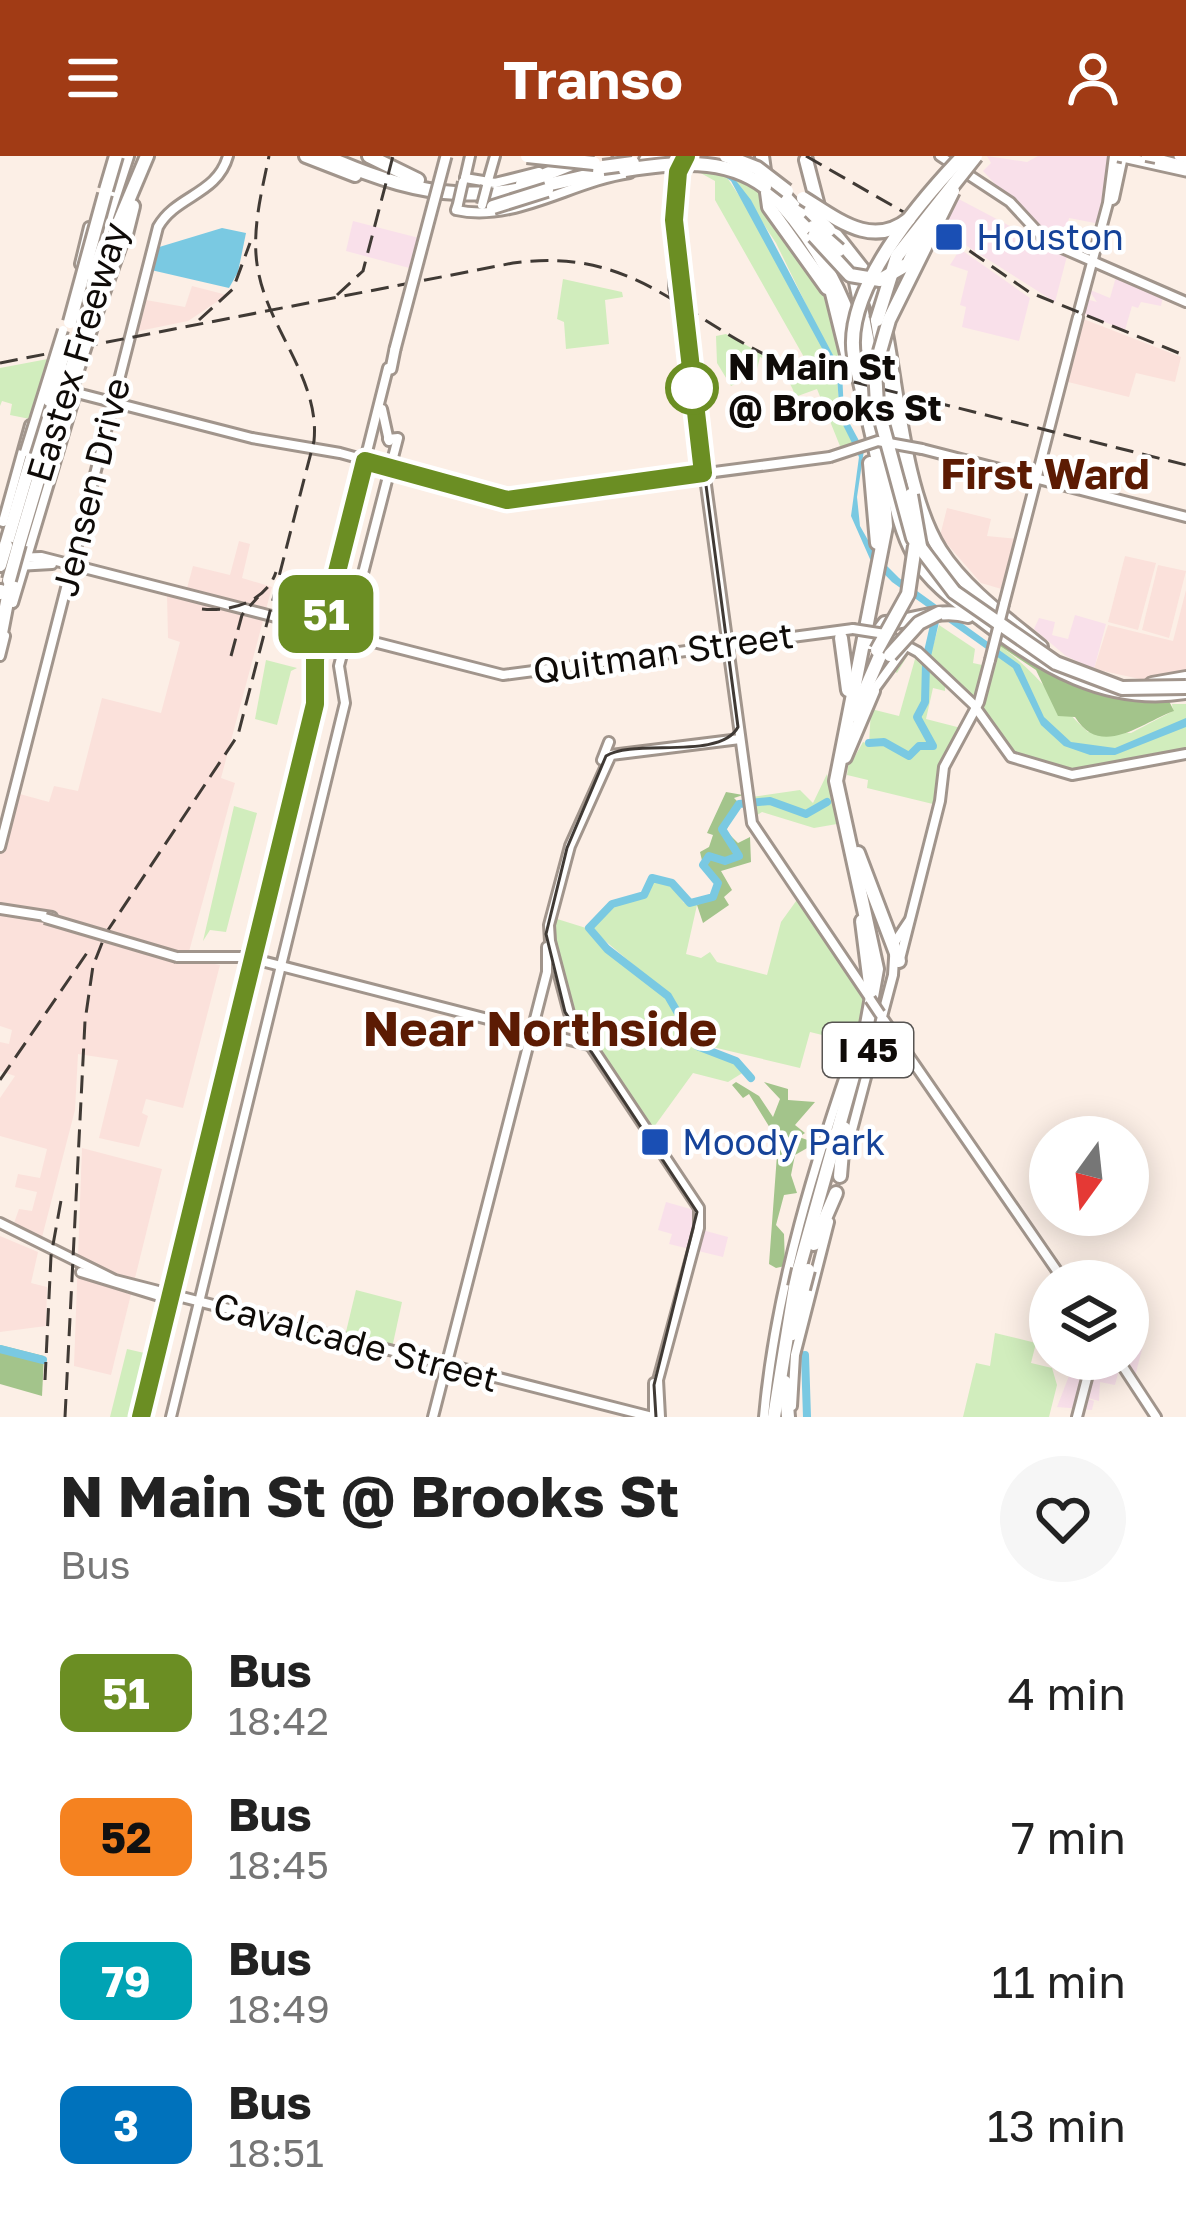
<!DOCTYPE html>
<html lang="en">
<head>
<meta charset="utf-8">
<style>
  :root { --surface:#fff; --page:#f6f6f6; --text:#222; --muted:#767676; --accent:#a13b15 }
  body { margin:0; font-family:"Golos Text",sans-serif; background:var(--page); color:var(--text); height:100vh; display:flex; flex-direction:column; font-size:45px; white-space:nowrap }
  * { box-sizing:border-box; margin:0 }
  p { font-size:39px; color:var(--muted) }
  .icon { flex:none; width:66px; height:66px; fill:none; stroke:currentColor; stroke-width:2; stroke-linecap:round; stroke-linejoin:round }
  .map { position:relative; height:1261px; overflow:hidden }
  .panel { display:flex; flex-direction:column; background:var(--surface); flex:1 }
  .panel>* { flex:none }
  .badge { padding:0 24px; border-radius:18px; font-size:42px; line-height:78px }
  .needle { width:78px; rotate:195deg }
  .controls { position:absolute; left:1029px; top:960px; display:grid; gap:24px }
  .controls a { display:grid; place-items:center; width:120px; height:120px; border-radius:50%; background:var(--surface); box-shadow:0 6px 30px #0003; font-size:60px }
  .map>.badge { position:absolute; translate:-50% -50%; box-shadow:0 0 0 6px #fff }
  .round { display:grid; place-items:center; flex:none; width:126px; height:126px; border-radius:63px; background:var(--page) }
  .overview { display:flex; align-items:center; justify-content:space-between; height:204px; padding:0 60px }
  h1 { font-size:57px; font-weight:700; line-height:90px }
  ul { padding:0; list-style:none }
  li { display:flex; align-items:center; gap:36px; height:144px; padding:0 60px }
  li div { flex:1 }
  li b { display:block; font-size:45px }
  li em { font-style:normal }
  li .badge { min-width:132px; font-weight:700; text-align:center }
  header { display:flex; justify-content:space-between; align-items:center; height:156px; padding:0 60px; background:var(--accent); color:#fff; font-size:54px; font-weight:700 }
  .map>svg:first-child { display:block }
  .commercial { fill:#f9e0ea }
  .industrial { fill:#fbe1db }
  .green { fill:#d1edbd }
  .forest { fill:#a3c48b }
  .water { fill:#7ac9e2 }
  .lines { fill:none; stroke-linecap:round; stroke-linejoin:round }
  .river { stroke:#7ac9e2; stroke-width:8 }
  .secondary-tunnel { stroke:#d8cdc5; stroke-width:8; stroke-dasharray:8 4; stroke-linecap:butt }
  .secondary-casing { stroke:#a1958c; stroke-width:14 }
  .primary-casing { stroke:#a1958c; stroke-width:15 }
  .highway-casing { stroke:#a1958c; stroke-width:18 }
  .secondary { stroke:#fff; stroke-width:8 }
  .primary { stroke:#fff; stroke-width:9 }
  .highway { stroke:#fff; stroke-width:12 }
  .tram { stroke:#403a35; stroke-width:3 }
  .rail { stroke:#403a35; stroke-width:3; stroke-dasharray:18 9; stroke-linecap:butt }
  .secondary-bridge-casing { stroke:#a1958c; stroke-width:14; stroke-linecap:butt }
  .primary-bridge-casing { stroke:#a1958c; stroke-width:15; stroke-linecap:butt }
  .highway-bridge-casing { stroke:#a1958c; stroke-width:18; stroke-linecap:butt }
  .secondary-bridge { stroke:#fff; stroke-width:8 }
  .primary-bridge { stroke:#fff; stroke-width:9 }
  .highway-bridge { stroke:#fff; stroke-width:12 }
  .line-casing { stroke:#fff; stroke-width:27 }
  .line { stroke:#6b8e23; stroke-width:18 }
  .transit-dot { fill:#1a4fb4; stroke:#fff; stroke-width:4.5 }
  .stop-dot { fill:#fff; stroke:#6b8e23; stroke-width:6 }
  .labels { text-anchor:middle; stroke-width:9; stroke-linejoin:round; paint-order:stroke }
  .shield { fill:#fff; stroke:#575452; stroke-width:3 }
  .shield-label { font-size:33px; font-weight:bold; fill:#0f0b08 }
  .transit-label { font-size:36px; fill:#164399; stroke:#fff; text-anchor:start }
  .street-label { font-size:36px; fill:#0f0b08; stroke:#fff }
  .stop-label { font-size:36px; font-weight:bold; fill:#0f0b08; stroke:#fff; text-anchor:start }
  .quarter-label { font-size:42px; font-weight:bold; fill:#5c1b03; stroke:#fff }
  .district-label { font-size:48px; font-weight:bold; fill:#5c1b03; stroke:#fff }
</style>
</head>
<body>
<header><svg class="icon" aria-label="menu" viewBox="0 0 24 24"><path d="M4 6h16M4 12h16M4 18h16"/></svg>Transo<svg class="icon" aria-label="person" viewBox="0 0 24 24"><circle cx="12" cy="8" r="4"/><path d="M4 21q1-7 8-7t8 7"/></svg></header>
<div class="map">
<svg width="1186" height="1261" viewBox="0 0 1186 1261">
  <rect width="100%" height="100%" fill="#fcefe6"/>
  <g class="commercial">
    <path d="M 987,0 L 1027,6 L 1038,0 L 1113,0 L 1100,68 L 1069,62 L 1062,91 L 1044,81 L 983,15 L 991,7 Z"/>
    <path d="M 953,40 L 1067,100 L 1055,146 L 940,73 Z"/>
    <path d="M 353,65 L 419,82 L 413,113 L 346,95 Z"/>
    <path d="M 960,93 L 1030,142 L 1019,185 L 962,171 L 966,151 L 960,149 L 968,115 L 950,109 Z"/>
    <path d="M 1116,121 L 1163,140 L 1161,150 L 1141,146 L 1138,152 L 1132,150 L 1125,174 L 1082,157 L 1086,143 L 1097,146 L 1088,133 L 1110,142 Z"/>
    <path d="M 1075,459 L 1106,468 L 1094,513 L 1066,500 L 1034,473 L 1039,462 L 1055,466 L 1052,479 L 1068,483 Z"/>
    <path d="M 666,1046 L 694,1054 L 695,1072 L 728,1081 L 723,1101 L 669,1088 L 672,1078 L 658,1074 Z"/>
    <path d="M 1134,1179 L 1145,1182 L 1134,1224 L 1120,1210 L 1115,1229 L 1100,1226 L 1099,1245 L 1081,1240 L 1094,1245 L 1092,1254 L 1057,1251 L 1074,1207 L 1100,1221 L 1104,1203 L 1128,1203 Z"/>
  </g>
  <g class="industrial">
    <path d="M 192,130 L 227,139 L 188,165 L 134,176 L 146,144 L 185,151 Z"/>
    <path d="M 1081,162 L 1181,201 L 1175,226 L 1136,217 L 1129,241 L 1064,225 Z"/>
    <path d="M 947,352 L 991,363 L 987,380 L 1019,383 L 1005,434 L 981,427 L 940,380 Z"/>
    <path d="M 239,385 L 250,388 L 242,422 L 272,431 L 221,622 L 235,627 L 187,803 L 220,809 L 183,952 L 146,943 L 142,957 L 148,960 L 139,991 L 99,982 L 118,904 L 78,898 L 75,954 L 41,1085 L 13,1070 L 19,1053 L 32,1055 L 37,1036 L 15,1031 L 18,1018 L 40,1022 L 47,993 L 0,980 L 0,942 L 15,920 L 0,915 L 0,886 L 9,888 L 12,874 L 0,870 L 0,673 L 6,674 L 16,637 L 49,646 L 54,630 L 78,635 L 102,542 L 161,557 L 180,486 L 168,482 L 167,439 L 184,443 L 193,410 L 230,419 Z"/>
    <path d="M 1125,400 L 1156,407 L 1138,474 L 1108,466 Z"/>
    <path d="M 1158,409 L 1186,415 L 1169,482 L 1142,474 Z"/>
    <path d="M 1186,434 L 1186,514 L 1149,525 L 1094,513 L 1108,469 L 1173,485 Z"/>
    <path d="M 82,992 L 162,1013 L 111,1219 L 74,1210 Z"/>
    <path d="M 0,1080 L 38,1096 L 31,1127 L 47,1131 L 46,1170 L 0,1176 Z"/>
  </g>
  <g class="green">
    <path d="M 688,10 L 726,20 L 760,71 L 837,220 L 840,263 L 856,289 L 842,295 L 817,233 L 795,241 C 793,226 775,207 760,201 L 756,217 L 731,230 L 717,207 L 716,180 L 726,178 L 782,209 L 813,217 L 715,44 L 715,25 Z"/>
    <path d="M 730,17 C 805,54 833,149 851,225 L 843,224 L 776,87 Z"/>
    <path d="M 563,123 L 622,136 L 623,141 L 605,144 L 609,188 L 566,193 L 564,166 L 557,163 Z"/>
    <path d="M 53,202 L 30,263 L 10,259 L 12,248 L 2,245 L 0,250 L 0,212 Z"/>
    <path d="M 939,469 L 975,493 L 973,507 L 982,509 L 974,544 L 930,500 Z"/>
    <path d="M 997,488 C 1035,513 1055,546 1088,576 L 1131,577 L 1173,555 L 1172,548 L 1186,548 L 1186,596 L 1079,617 L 1006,594 L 980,551 Z"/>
    <path d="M 905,493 L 945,525 L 945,535 L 933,532 L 926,563 L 961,572 L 942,605 L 937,649 L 867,632 L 868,624 L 847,619 L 850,595 L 851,607 L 863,586 L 869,588 L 871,553 L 899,560 L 915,503 L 925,512 L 909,497 L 897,517 L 890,513 Z"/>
    <path d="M 266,504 L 297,512 L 291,515 L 277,569 L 255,563 Z"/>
    <path d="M 827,618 L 837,668 L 814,672 L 762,656 L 754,661 L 752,641 L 800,634 L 813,647 Z"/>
    <path d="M 234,650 L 257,657 L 226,776 L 210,774 L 203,785 Z"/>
    <path d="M 653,723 L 670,728 L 684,747 L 697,749 L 686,798 L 701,802 L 710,796 L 717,806 L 767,819 L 781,766 L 799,741 L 866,842 L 855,887 L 810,876 L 800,912 L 700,888 L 669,839 L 590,772 L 615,749 L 644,740 Z"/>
    <path d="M 554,762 L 586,772 L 604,794 L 667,842 L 698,894 L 737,908 L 744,916 L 728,926 L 693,917 L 651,975 C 613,915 535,839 554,762 Z"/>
    <path d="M 356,1134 L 402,1146 L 392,1192 L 345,1180 Z"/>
    <path d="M 995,1177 L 1036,1187 L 1031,1207 L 1052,1212 L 1057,1229 L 1049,1261 L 963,1261 L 976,1207 L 990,1210 Z"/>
    <path d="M 127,1193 L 153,1199 L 138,1261 L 110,1261 Z"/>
  </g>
  <g class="forest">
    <path d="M 999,482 C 1056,518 1101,543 1169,545 L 1174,555 C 1141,567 1101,603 1075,561 L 1058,560 L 1036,514 L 997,488 Z"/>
    <path d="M 726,636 L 743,639 L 734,642 L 739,647 L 726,675 L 738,687 L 750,681 L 751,706 L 721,715 L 732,734 L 724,741 L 729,749 L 703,767 L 697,749 L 713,742 L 717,724 L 704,713 L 700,696 L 709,691 L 713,679 L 707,677 Z"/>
    <path d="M 736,926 L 759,940 L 773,961 L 780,943 L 764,926 L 788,933 L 788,944 L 815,946 L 795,969 L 805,977 L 799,981 L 816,987 L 795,999 L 791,1019 L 797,1037 L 784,1039 L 776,1069 L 784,1078 L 785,1110 L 776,1112 L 769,1108 L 778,985 L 749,938 L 743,942 L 732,929 Z"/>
    <path d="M 0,1189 L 44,1200 L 42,1240 L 0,1228 Z"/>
  </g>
  <g class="water">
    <path d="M 695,0 L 730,17 L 751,44 L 842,216 L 844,257 L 864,294 L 857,341 L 860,370 L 877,400 L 899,422 L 1020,509 L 1044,561 L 1071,586 L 1115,592 L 1186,562 L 1186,571 L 1115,599 L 1090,599 L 1064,590 L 1041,569 L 1013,512 L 892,426 L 870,403 L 851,360 L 859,301 L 840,263 L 837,220 L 731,25 Z"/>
    <path d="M 222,72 L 246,77 L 238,116 L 229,132 L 151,114 L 156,92 Z"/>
  </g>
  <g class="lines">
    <g class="river">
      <path d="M 927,500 L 936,461"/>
      <path d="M 869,587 L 884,586 L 909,600 L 919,590 L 933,590 L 917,561 L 925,546 L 926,508"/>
      <path d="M 751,922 L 736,905 L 697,890 L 668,840 L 607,793 L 589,772 L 612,748 L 644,739 L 652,722 L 672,727 L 690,747 L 713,741 L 718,727 L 703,709 L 709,700 L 725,705 L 739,700 L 722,673 L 739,648 L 770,645 L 806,658 L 827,646"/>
      <path d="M 0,1193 L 43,1204"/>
      <path d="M 805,1199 L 807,1261"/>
    </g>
    <path class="secondary-tunnel" d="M 679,138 L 683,160"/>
    <g class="secondary-casing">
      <g id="secondary">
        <path d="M 940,0 L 1010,46 L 1046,85 L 1186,146"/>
        <path d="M 1156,2 L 1186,10"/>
        <path d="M 678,16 L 674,64 L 679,138"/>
        <path d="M 465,22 L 495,27 L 539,16"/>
        <path d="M 465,22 L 470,0"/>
        <path d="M 487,28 L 495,0"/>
        <path d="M 458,48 L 456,54 C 515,67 572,25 630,17"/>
        <path d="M 80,108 L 89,71"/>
        <path d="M 1079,155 L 1108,47 L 1114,0"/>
        <path d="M 683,160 L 752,667 L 870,842"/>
        <path d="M 95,165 L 126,78"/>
        <path d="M 69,235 L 252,282 L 340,297 L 507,343 L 830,301"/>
        <path d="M 382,253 L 389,285"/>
        <path d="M 922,293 L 1186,361"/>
        <path d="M 54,297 L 65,260"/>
        <path d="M 3,366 L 30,269"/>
        <path d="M 13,402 L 41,401 L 503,519 L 853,473"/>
        <path d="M 0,411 L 52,408"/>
        <path d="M 13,447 L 76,237"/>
        <path d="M 1004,448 L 1078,161"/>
        <path d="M 886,479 L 918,496 L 973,548 L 1011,601 L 1072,619 L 1186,598"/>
        <path d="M 0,500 L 5,480"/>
        <path d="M 873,535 L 906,490"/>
        <path d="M 602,604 L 609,586"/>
        <path d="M 0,691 L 158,71 C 176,39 217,39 228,0"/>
        <path d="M 0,753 L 52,761"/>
        <path d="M 177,801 L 246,801 L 589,889"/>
        <path d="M 900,803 L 940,645 L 944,611 L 979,546 L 990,504"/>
        <path d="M 884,864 L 1064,1125"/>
        <path d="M 847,993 L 893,819 L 895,786 L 909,765"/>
        <path d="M 0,1067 L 115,1124 L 652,1261"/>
        <path d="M 81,1116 L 169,1143"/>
        <path d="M 1118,1203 L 1156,1261"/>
        <path d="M 654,1227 L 654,1261"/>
        <path d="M 792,1250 L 795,1199 L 829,1066"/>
        <path d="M 141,1261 L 315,548 L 315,503 L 388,212"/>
        <path d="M 171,1261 L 345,547 L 339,510 L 398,282 L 388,283"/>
        <path d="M 433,1261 L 547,816 L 547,791"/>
        <path d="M 660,1261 L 658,1224 L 699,1072 L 699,1052 L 569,857 L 550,785 L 549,769 L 570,690 L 611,599 L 740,583"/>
        <path d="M 764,1261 C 775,1133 816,1002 858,882"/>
        <path d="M 1077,1261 L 1092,1203"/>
      </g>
    </g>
    <g class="primary-casing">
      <g id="primary">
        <path d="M 1179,0 L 1186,2"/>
        <path d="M 1123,1 L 1186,15"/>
        <path d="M 606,20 L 620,0"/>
        <path d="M 391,213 L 395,193"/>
      </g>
    </g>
    <g class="highway-casing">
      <g id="highway">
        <path d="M 306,0 L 355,19"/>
        <path d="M 325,0 C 436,49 484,45 599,17"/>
        <path d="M 369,0 L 418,24"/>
        <path d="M 762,0 L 769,51 L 827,132"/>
        <path d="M 646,4 L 685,0"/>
        <path d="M 806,4 L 819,54"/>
        <path d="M 522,28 L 579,5"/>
        <path d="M 765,31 C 824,89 856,160 872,240"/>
        <path d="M 777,32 L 813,71"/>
        <path d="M 1112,42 L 1121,0"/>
        <path d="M 827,68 L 864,115 L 881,158"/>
        <path d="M 126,78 L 133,50"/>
        <path d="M 109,90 L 147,0"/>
        <path d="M 97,91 L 127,0"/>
        <path d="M 854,116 L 872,207"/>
        <path d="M 829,125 L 850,210"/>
        <path d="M 877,164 L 893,263"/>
        <path d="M 85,168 L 102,112"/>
        <path d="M 886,178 C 898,242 906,340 940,394 C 964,432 1007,463 1041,491"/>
        <path d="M 885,256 L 905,315"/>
        <path d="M 870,307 L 877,387"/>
        <path d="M 889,318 C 895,345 900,374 914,399 C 930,427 955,444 981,463 C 1042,510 1106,549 1186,536"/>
        <path d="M 19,388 L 61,247"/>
        <path d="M 6,389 L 49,244"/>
        <path d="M 0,437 L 1,435"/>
        <path d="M 0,482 L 11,425"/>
        <path d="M 841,482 L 848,534"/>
        <path d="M 870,487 L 885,467 C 913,466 940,451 968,460"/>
        <path d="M 1152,528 L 1186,522"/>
        <path d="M 854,559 L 882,495"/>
        <path d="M 845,601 L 873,535"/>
        <path d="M 858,697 L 899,805"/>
        <path d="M 862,765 L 870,828"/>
        <path d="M 840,1020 L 844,972"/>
        <path d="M 814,1088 L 836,1037"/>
        <path d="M 799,1113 L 866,874 L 877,813 L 836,625 L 886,370 L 883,327 L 854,200"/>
        <path d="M 792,1178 L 803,1133"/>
        <path d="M 785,1226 L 788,1261"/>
        <path d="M 774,1261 L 795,1131"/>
      </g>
    </g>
    <use href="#secondary" class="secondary"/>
    <use href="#primary" class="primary"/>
    <use href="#highway" class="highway"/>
    <path class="tram" d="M 656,1261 L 654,1229 L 697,1056 L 565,856 L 546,778 L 567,692 L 606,600 C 633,582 720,605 738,571 L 693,231 L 669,134 L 671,39 L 688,0"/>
    <g class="rail">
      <path d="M 806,0 L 961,89 L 1029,136 L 1186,200"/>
      <path d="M 337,139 L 363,115 L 393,0"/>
      <path d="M 199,164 L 233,133 L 250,87"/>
      <path d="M 0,207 L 513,107 C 642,89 689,172 794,211 L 1186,309"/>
      <path d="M 202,453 C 231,456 266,446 276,416"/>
      <path d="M 231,500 L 242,459 L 258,441"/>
      <path d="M 0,924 L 91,791"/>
      <path d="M 45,1224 L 51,1100 L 62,1039"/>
      <path d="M 65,1261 L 85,865 L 93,810 L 106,777 L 238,579 L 314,285 C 320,225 271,176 259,119 C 250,80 261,39 269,0"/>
    </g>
    <g class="secondary-bridge-casing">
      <g id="secondary-bridge">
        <path d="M 1146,0 L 1156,2"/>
        <path d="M 458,48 L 463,26"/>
        <path d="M 482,49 L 487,30"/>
        <path d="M 68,248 L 95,165"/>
        <path d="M 25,296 L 63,174"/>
        <path d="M 830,301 L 878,285 L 922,293"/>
        <path d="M 853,473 L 885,478"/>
        <path d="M 990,504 L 1004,448"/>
        <path d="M 45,762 L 177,801"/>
        <path d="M 870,843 L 880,858"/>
      </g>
    </g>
    <g class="primary-bridge-casing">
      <g id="primary-bridge">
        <path d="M 1118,0 L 1123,1"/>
        <path d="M 395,193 L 446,0"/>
      </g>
    </g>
    <g class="highway-bridge-casing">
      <g id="highway-bridge">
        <path d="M 527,0 L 594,7"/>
        <path d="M 726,0 L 757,12 L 787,35"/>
        <path d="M 603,11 L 633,7"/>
        <path d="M 625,14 C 674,7 724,0 765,31"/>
        <path d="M 106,34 L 116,0"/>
        <path d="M 953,35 L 889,164 L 875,213 L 877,249 L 913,382 L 954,436 L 1056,507 L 1122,532 L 1186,531"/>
        <path d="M 803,42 C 837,63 872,93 909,63"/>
        <path d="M 493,51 L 547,34"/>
        <path d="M 810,55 L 829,74"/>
        <path d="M 813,71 L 839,94"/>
        <path d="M 814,80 L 850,119 L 880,124 L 908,108 L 927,67"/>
        <path d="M 93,120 L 104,89"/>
        <path d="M 877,164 L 897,100 L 976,0"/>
        <path d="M 70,166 L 105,38"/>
        <path d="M 854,200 C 843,135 919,46 963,0"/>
        <path d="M 49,244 L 67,187"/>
        <path d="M 61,247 L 85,168"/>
        <path d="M 911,339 L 920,390"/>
        <path d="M 0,409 L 6,389"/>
        <path d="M 9,424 L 19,388"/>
        <path d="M 877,494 L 908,438 L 915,390"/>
        <path d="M 890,499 L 919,467 L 939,457"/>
        <path d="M 795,1131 L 799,1113"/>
        <path d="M 803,1133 L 808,1114"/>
      </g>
    </g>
    <use href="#secondary-bridge" class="secondary-bridge"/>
    <use href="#primary-bridge" class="primary-bridge"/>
    <use href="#highway-bridge" class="highway-bridge"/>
  </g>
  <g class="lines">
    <g class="line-casing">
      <path id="line" d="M 141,1261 L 315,548 L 315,503 L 365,305 L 507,344 L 703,317 L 674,64 L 678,16 L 686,0"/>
    </g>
    <use href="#line" class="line"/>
  </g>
  <g class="transit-dot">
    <rect x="934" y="66" width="30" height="30" rx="6"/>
    <rect x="640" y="971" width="30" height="30" rx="6"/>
  </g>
  <circle class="stop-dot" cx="692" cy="232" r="24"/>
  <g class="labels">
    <rect class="shield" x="823" y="867" width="90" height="54" rx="9"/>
    <g class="shield-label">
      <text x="868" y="906">I 45</text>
    </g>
    <g class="transit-label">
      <text x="976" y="94">Houston</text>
      <text x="682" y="999">Moody Park</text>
    </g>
    <g class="street-label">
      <text transform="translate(77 196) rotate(-73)" y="13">Eastex Freeway</text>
      <text transform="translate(91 331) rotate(-76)" y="13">Jensen Drive</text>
      <text transform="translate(663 497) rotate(-8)" y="13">Quitman Street</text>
      <text transform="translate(356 1186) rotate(15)" y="13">Cavalcade Street</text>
    </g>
    <g class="stop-label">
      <text x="728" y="224">N Main St<tspan x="728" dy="41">@ Brooks St</tspan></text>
    </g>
    <g class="quarter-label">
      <text x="1045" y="333">First Ward</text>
    </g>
    <g class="district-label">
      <text x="540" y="890">Near Northside</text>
    </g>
  </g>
</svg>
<div class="controls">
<a><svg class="needle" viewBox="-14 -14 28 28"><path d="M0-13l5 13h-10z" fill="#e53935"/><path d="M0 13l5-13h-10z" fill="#767676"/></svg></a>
<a><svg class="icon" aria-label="layers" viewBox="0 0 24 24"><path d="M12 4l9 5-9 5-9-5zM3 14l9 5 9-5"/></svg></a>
</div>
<b class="badge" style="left:326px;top:458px;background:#6b8e23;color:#fff">51</b>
</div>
<section class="panel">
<div class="overview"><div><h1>N Main St @ Brooks St</h1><p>Bus</p></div><a class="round"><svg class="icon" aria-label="heart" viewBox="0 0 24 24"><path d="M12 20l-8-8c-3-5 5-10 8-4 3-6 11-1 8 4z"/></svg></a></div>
<ul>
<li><span class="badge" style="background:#6b8e23;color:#fff">51</span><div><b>Bus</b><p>18:42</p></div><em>4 min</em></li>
<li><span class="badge" style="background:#f58220;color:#111">52</span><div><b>Bus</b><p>18:45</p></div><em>7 min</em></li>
<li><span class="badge" style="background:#00a3b4;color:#fff">79</span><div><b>Bus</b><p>18:49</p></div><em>11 min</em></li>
<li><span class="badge" style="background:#0072bc;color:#fff">3</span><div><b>Bus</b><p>18:51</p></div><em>13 min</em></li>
</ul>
</section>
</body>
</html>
